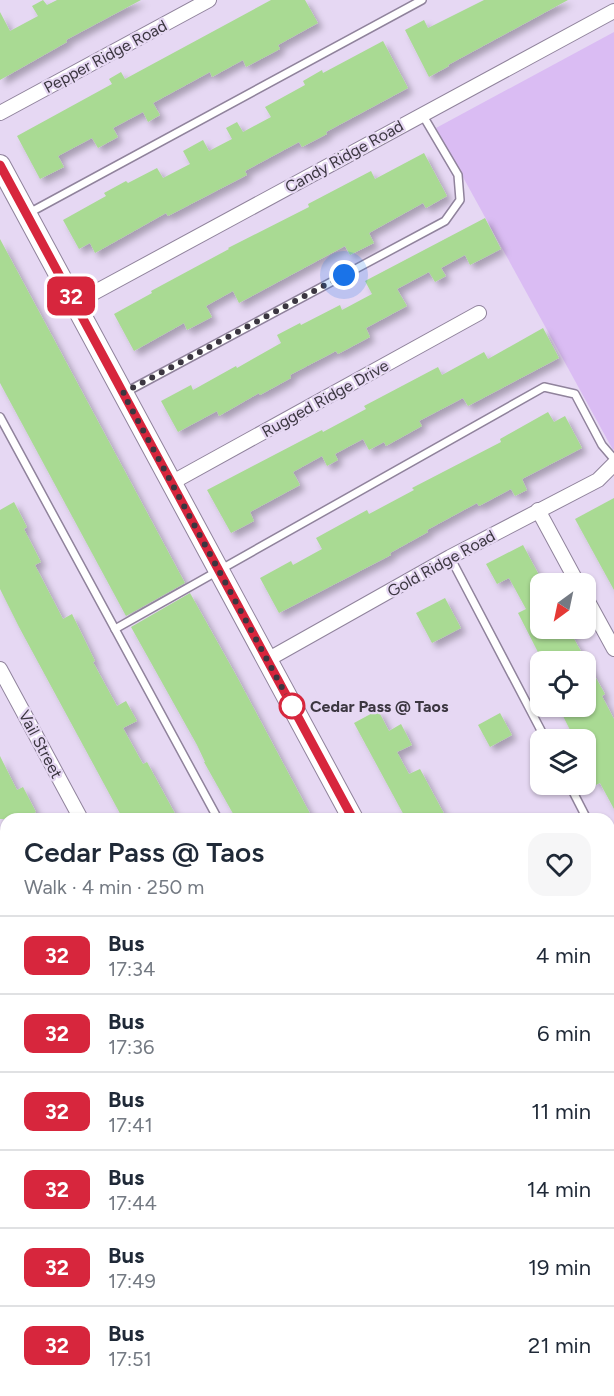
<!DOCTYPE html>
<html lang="en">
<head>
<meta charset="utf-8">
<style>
  :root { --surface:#fff; --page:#f6f6f7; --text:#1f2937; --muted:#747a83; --line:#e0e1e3 }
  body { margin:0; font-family:Figtree,sans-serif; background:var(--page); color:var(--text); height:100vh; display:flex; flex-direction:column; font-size:22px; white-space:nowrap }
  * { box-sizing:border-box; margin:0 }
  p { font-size:20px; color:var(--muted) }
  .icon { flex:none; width:33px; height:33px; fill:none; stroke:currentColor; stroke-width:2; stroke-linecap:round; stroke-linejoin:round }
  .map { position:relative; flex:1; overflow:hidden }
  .side { position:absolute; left:0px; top:813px; width:615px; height:584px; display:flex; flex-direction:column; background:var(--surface); border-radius:18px 18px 0 0; box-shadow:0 2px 4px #0004 }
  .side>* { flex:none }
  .badge { padding:0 12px; border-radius:9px; font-size:21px; line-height:39px }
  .needle { width:39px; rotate:213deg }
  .controls { position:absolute; left:530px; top:573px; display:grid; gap:12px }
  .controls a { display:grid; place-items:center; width:66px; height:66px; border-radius:12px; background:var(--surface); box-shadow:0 2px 4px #0004; font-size:30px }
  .you { position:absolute; width:30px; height:30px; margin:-15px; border:4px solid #fff; border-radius:50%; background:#1a73e8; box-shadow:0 0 0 9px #1a73e833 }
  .map>.badge { position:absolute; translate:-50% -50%; box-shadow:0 0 0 3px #fff }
  .round { display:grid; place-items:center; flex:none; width:63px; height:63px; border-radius:18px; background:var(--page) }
  .head { display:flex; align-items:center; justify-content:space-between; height:102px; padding:0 24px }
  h1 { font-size:28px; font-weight:600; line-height:45px }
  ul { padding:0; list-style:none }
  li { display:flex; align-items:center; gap:18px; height:78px; padding:0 24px; border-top:2px solid var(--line) }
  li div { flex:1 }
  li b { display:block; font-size:22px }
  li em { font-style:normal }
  li .badge { min-width:66px; font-weight:700; text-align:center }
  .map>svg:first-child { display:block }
  .green { fill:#dabcf3 }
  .building { fill:#a9da93; filter:url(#shadow) }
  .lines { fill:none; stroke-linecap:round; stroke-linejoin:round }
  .lane-casing { stroke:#90839c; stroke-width:10 }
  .street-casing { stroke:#90839c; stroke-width:16 }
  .secondary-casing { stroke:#90839c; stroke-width:22 }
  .lane { stroke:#fff; stroke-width:7 }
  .street { stroke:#fff; stroke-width:14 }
  .secondary { stroke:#fff; stroke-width:20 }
  .line-casing { stroke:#fff; stroke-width:14 }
  .line { stroke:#d7263d; stroke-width:9 }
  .walk { stroke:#3b3640; stroke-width:6; stroke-dasharray:0 10.8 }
  .stop-dot { fill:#fff; stroke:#d7263d; stroke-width:3 }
  .labels { text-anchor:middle; stroke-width:4.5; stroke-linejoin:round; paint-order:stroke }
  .street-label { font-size:16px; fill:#3b3640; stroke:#e6d8f3 }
  .stop-label { font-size:16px; font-weight:bold; fill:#3b3640; stroke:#e6d8f3; text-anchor:start }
</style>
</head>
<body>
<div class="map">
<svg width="614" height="1396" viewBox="0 0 614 1396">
  <defs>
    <filter id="shadow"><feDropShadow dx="5" dy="5" stdDeviation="3" flood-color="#0004"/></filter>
  </defs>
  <rect width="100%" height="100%" fill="#e6d8f3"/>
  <path class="green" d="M 614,32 L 614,449 L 613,450 L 436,128 Z"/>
  <g class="building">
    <path d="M 43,0 L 47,5 L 57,0 L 141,0 L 66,40 L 67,42 L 0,80 L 0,12 L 10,31 L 38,16 L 32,6 Z"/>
    <path d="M 271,0 L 305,0 L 318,23 L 278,45 L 280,49 L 246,67 L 243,60 L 212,77 L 210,72 L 153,103 L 160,115 L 148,122 L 143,112 L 113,128 L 118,137 L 98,148 L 92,138 L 58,156 L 64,167 L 40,179 L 17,136 L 112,84 L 109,79 L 121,72 L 125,79 Z"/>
    <path d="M 484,0 L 568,0 L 448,65 L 449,66 L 429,77 L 405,30 L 424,20 L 428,28 Z"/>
    <path d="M 383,41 L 408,88 L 326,132 L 327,134 L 302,147 L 299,142 L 245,171 L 247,175 L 168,216 L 166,213 L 95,253 L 90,243 L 79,249 L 63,220 L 106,196 L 104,193 L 126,181 L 128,183 L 157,168 L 163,178 L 190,164 L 183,151 L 203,140 L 209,151 L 232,139 L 226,128 L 237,122 L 243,132 L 271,117 L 265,107 L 305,85 L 303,81 L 322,70 L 323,73 Z"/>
    <path d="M 424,153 L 447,196 L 426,208 L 423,203 L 369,233 L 374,243 L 350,255 L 345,246 L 239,303 L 233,291 L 206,306 L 212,317 L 187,330 L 184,323 L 134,351 L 114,314 L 152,293 L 151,291 L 229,249 L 228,248 L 309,207 L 308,204 L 371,171 L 375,179 Z"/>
    <path d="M 485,218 L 501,249 L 470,265 L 465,255 L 441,268 L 446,276 L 435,282 L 429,272 L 397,289 L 407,306 L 366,328 L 370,337 L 338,354 L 336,351 L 290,375 L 291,378 L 260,395 L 259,393 L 219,416 L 217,411 L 178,432 L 161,401 L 191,385 L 193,390 L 236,366 L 237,368 L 281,343 L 277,335 L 300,323 L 301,325 L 340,305 L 342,310 L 372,294 L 365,281 Z"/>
    <path d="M 0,239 L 185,583 L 126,616 L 0,383 Z"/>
    <path d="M 543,328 L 559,358 L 468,406 L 463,398 L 419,421 L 422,426 L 386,446 L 384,442 L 369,450 L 363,439 L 335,454 L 338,460 L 327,466 L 322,456 L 293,472 L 300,485 L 250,512 L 254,521 L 231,533 L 207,490 L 322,430 L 323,432 L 366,409 L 364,406 L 438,367 L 442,375 L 484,352 L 488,359 Z"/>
    <path d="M 548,412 L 554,422 L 565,416 L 582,448 L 522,479 L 527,490 L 515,496 L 511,489 L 479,506 L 477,503 L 427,530 L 428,532 L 390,553 L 391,555 L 279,613 L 260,578 L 291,561 L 293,565 L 322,549 L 316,538 L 367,510 L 369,514 L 414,490 L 412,488 L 501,442 L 500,439 Z"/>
    <path d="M 614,498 L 614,590 L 575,519 Z"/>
    <path d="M 14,502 L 27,527 L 24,529 L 41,562 L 35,565 L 63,619 L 72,614 L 95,661 L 93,662 L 117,706 L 126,701 L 137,721 L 123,728 L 143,764 L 147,762 L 178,819 L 123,819 L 19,627 L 0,589 L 0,510 Z"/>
    <path d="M 523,545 L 540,577 L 540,628 L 568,628 L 605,694 L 602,696 L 614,719 L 614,809 L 600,783 L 596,785 L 585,764 L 585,740 L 575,740 L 558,706 L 585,706 L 585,662 L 543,662 L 518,613 L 526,609 L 509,578 L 497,584 L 486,564 Z"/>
    <path d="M 190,593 L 236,675 L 313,819 L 236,819 L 204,762 L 205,762 L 197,745 L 131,627 Z"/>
    <path d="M 445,598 L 461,628 L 432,643 L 416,613 Z"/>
    <path d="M 378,710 L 389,731 L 401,724 L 412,745 L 397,752 L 409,774 L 420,769 L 447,819 L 406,819 L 354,723 Z"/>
    <path d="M 500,713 L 512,735 L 490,747 L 478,725 Z"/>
    <path d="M 0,756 L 17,790 L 23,787 L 36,812 L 23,819 L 0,819 Z"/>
  </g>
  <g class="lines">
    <g class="lane-casing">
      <g id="lane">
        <path d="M 29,213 L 422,0"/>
        <path d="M 126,392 L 445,221 L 460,200 L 458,175 L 422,114"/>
        <path d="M 0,417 L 218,819"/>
        <path d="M 450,557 L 546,740"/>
        <path d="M 115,629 L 544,387 L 575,394 L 602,445 L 614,459"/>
        <path d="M 569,784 L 587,819"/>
        <path d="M 609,860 L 614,870"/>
        <path d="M 609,1260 L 614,1257"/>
      </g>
    </g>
    <g class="street-casing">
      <g id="street">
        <path d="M 0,113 L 209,0"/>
        <path d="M 75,303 L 614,11"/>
        <path d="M 171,483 L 479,313"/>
        <path d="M 538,510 L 578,584"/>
        <path d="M 585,596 L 614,649"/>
        <path d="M 267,660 L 450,557 L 598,480 L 614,464"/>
        <path d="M 0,669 L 81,819"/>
        <path d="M 0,1121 L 6,1118"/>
        <path d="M 0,1335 L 6,1332"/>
        <path d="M 170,1390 L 171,1396"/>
        <path d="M 591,1396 L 601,1390"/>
      </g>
    </g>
    <g class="secondary-casing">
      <g id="secondary">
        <path d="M 0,165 L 353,819"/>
        <path d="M 609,1294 L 614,1304"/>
      </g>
    </g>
    <use href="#lane" class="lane"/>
    <use href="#street" class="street"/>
    <use href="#secondary" class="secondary"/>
  </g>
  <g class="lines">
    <g class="line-casing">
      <path id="line" d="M 0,165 L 353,819"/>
    </g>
    <use href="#line" class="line"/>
    <path class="walk" d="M 292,706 L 123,393 L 344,275"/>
  </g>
  <circle class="stop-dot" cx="292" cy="706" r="12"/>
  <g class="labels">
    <g class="street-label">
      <text transform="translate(105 56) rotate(-28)" y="6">Pepper Ridge Road</text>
      <text transform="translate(344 156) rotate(-29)" y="6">Candy Ridge Road</text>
      <text transform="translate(325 398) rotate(-29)" y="6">Rugged Ridge Drive</text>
      <text transform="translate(441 563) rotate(-29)" y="6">Gold Ridge Road</text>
      <text transform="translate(41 744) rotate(62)" y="6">Vail Street</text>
    </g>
    <g class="stop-label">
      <text x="310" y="712">Cedar Pass @ Taos</text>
    </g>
  </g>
</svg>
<div class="controls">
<a><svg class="needle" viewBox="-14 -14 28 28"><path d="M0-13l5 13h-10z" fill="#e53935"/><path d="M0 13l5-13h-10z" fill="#747a83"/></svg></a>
<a><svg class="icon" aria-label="locate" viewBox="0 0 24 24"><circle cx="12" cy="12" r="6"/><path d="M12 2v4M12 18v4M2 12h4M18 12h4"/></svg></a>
<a><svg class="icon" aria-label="layers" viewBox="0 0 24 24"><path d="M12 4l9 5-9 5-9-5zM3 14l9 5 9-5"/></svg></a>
</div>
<div class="you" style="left:344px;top:275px"></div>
<b class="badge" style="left:71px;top:296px;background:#d7263d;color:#fff">32</b>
<section class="side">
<div class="head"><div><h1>Cedar Pass @ Taos</h1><p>Walk · 4 min · 250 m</p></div><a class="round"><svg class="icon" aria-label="heart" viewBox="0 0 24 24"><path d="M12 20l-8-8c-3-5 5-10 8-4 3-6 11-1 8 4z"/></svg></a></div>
<ul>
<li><span class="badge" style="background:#d7263d;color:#fff">32</span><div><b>Bus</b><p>17:34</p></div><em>4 min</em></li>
<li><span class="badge" style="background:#d7263d;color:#fff">32</span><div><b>Bus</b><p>17:36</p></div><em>6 min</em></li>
<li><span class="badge" style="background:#d7263d;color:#fff">32</span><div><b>Bus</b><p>17:41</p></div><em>11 min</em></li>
<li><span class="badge" style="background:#d7263d;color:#fff">32</span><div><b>Bus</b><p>17:44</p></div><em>14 min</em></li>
<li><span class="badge" style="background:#d7263d;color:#fff">32</span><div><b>Bus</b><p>17:49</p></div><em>19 min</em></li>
<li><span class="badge" style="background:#d7263d;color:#fff">32</span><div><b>Bus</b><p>17:51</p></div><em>21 min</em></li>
</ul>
</section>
</div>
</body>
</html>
